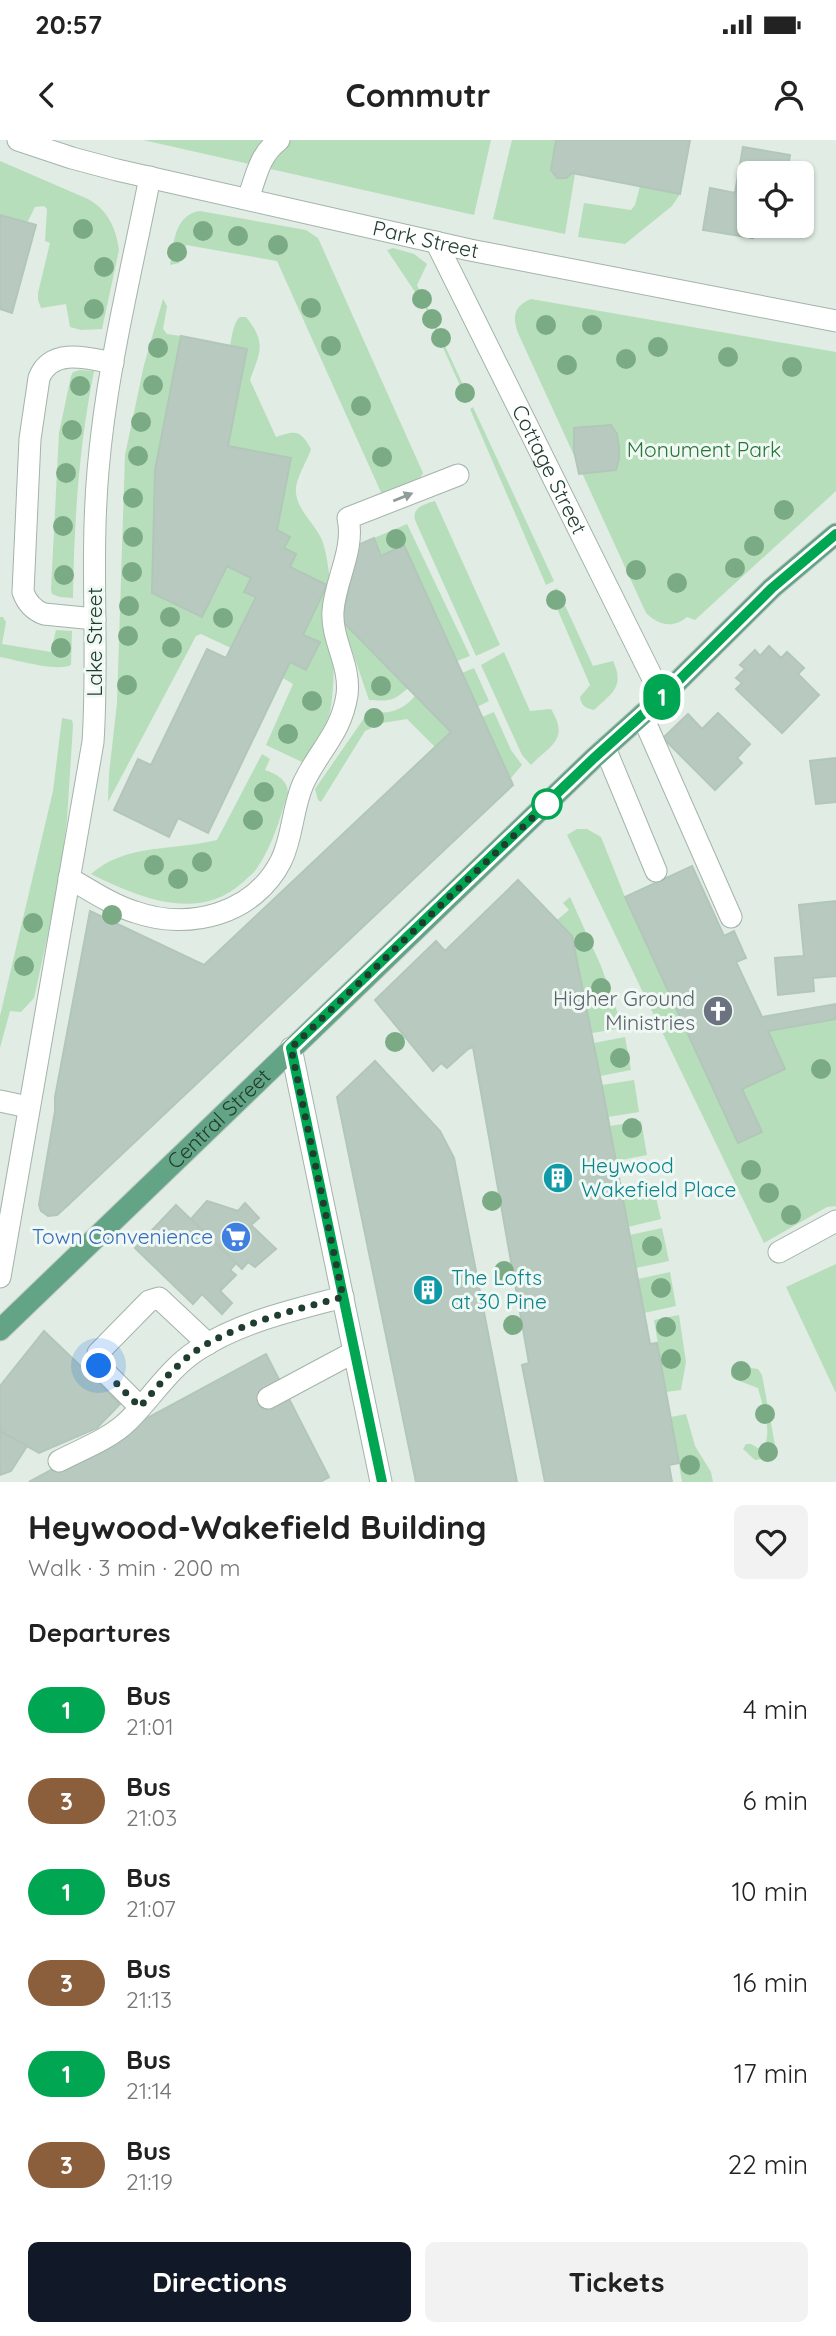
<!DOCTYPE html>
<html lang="en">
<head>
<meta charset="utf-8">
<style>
  :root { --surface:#fff; --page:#f2f2f2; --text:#222; --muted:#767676; --accent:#111827 }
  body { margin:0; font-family:Quicksand,sans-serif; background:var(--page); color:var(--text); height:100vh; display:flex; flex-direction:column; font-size:26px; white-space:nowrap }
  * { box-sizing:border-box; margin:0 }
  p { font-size:23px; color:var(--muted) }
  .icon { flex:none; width:38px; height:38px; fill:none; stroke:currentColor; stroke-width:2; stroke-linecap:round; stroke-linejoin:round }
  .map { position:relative; height:1342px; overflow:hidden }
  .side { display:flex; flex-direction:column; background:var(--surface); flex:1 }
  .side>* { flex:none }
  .badge { padding:0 14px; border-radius:23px; font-size:24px; line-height:46px }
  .fabs { position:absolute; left:737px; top:21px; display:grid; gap:14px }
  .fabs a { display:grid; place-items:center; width:77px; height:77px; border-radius:10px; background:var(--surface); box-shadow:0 2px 5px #0004; font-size:35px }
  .you { position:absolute; width:35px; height:35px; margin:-18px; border:5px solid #fff; border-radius:50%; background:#1a73e8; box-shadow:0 0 0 10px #1a73e833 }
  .map>.badge { position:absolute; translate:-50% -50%; box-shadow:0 0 0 4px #fff }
  h2 { padding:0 28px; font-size:26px; line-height:63px }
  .round { display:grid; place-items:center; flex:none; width:74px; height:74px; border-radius:10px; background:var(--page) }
  .summary { display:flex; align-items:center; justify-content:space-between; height:119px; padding:0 28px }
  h1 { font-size:33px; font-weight:800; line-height:52px }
  .primary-button { display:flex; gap:14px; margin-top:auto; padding:14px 28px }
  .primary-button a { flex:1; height:80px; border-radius:10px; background:var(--accent); color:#fff; font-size:28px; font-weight:800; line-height:80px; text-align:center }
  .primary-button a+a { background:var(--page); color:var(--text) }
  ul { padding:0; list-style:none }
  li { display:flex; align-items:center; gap:21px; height:91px; padding:0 28px }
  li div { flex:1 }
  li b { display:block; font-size:26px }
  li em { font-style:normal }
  li .badge { min-width:77px; font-weight:700; text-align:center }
  .status { display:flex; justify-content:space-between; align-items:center; height:49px; padding:0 35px; background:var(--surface); direction:ltr }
  .status svg { height:19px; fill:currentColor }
  header { display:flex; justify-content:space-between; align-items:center; height:91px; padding:0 28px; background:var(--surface); font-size:32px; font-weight:800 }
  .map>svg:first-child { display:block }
  .green { fill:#b7deba }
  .building { fill:#b8cabf; stroke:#b2c6b9; stroke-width:2 }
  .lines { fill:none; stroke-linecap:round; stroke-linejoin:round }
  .minor-casing { stroke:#a3b4aa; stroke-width:23 }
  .major-casing { stroke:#c1c9c5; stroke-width:23 }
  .minor { stroke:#fff; stroke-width:21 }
  .major { stroke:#62a485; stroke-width:21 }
  .tree { fill:#7bab84 }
  .oneway { fill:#909e97 }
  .line-casing { stroke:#fff; stroke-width:16 }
  .line { stroke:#00a651; stroke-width:10 }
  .walk { stroke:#203d2f; stroke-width:7; stroke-dasharray:0 12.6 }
  .stop-dot { fill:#fff; stroke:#00a651; stroke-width:3.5 }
  .labels { text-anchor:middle; stroke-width:6; stroke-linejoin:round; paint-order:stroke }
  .street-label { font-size:21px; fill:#203d2f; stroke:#f0f8f3 }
  .park-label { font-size:21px; fill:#287636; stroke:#f0f8f3 }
  .worship-label { font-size:21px; fill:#5b616d; stroke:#f0f8f3; text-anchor:end }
  .culture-label { font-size:21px; fill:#0d838f; stroke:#f0f8f3; text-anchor:start }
  .shop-label { font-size:21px; fill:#366cbe; stroke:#f0f8f3; text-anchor:end }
</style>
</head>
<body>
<div class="status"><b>20:57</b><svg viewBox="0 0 49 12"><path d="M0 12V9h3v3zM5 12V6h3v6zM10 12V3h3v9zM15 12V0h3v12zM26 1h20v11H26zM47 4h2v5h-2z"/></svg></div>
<header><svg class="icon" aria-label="back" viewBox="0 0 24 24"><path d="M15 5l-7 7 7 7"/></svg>Commutr<svg class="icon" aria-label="person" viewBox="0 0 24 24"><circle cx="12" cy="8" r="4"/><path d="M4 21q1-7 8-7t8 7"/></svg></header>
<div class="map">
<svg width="836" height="1342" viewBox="0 0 836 1342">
  <rect width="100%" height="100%" fill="#e0ece4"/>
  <g class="green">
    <path d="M 143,0 L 491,0 L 474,75 Z"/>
    <path d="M 512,0 L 556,0 L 551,30 L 557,38 L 566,38 L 572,33 L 575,34 L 565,94 L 493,79 Z"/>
    <path d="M 0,21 L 88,59 C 108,70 116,88 119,110 L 102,189 L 81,190 L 70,187 L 66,164 L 41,168 L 38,160 L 38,153 L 50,103 L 45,101 L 47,69 L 44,66 L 35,67 L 27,83 L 0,75 Z"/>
    <path d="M 640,46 L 680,54 L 672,66 L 625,104 L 578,97 L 584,63 L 631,70 L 635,65 Z"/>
    <path d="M 200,71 L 306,90 L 318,98 L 423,333 L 418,341 L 384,359 L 277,121 L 186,105 L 179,123 L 170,125 C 174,103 174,75 200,71 Z"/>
    <path d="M 393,108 L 414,114 L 427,124 L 417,145 L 469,258 L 466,259 L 425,167 L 387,110 Z"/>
    <path d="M 163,159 L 167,166 L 163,189 L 167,194 L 181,196 L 155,330 L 152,453 L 202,477 L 227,426 L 251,438 L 244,452 L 256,457 L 231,508 L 201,494 L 196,496 L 108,662 L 109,634 L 117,563 L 125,315 L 144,225 Z"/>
    <path d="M 531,159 L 836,212 L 836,351 L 695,480 L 687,477 C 673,489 658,485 646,473 L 518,193 C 512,176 514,166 531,159 Z"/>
    <path d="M 240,177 L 246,177 C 267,203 260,212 250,240 L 276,297 C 295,291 300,289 311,309 C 307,322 294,340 296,354 C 299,372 315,384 322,400 C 334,431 338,544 329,576 C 324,593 313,607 302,622 L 266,605 L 293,544 L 283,538 L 290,522 L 306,530 L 320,503 L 303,495 L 327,445 L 290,427 L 296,414 L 284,408 L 290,397 L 277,390 L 291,318 L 228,306 C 228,282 224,188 240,177 Z"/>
    <path d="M 80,230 L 94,231 C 79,306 74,381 73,458 L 60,457 L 52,454 L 51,449 L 59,293 L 71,236 L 73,232 Z"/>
    <path d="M 473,267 L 554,441 L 546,445 L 470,269 Z"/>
    <path d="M 435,361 L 500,505 L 476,516 L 415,380 C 412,367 425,364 435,361 Z"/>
    <path d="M 407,384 L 470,516 L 457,521 L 404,405 L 381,416 L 374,398 Z"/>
    <path d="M 557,448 L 593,526 L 613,521 C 625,547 612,553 594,570 C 586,568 581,566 580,557 L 590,545 L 550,452 Z"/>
    <path d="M 0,477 L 3,477 L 6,482 L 2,504 L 51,512 L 56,490 L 72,491 L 71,525 C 56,532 17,520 0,517 Z"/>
    <path d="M 342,481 L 408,548 C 393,562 388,561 369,560 Z"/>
    <path d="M 504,512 L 530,571 L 551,569 C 570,600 550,605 531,625 L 522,615 L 481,525 Z"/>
    <path d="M 474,528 L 489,561 L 477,567 L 462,533 Z"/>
    <path d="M 415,556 L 451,592 L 435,607 L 407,579 L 382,583 L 365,591 L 321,662 L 318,660 L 315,649 L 369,571 C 388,575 402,571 415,556 Z"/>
    <path d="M 494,572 L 511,610 L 522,625 L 510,639 L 482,577 Z"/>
    <path d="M 62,578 L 72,580 L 73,585 L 67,680 L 58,749 L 34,858 L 21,872 L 10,871 L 0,908 L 0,876 L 53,651 Z"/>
    <path d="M 262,614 L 270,619 L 265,630 C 276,634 287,639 288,652 C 280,678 273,705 257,728 C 254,733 247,738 242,743 C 197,783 138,757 91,734 C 126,703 174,711 217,700 Z"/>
    <path d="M 577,689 L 587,689 L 601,697 L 625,757 L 738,1003 L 761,992 L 742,949 L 785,929 L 768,891 L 836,879 L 836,1066 L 827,1067 L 764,1103 L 567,695 Z"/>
    <path d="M 570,757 L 601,826 L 623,888 L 592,893 L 572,796 L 557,780 L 569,770 L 563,763 Z"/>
    <path d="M 625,897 L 631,930 L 600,936 L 594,903 Z"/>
    <path d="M 634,940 L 639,972 L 608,977 L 602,945 Z"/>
    <path d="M 641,981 L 647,1015 L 616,1021 L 610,986 Z"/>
    <path d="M 654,1049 L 661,1079 L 628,1087 L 623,1055 Z"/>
    <path d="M 662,1088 L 669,1121 L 636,1128 L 630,1095 Z"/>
    <path d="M 836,1124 L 836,1253 L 786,1147 Z"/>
    <path d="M 670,1132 L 676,1166 L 644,1173 L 638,1139 Z"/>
    <path d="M 679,1175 L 686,1222 L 681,1250 L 666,1252 L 654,1180 Z"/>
    <path d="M 737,1226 L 758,1229 L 762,1235 L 775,1305 L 770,1318 L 755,1320 L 743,1309 L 746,1304 L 751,1304 L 761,1310 C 775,1296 762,1265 758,1248 L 734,1239 L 731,1236 L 731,1230 Z"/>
    <path d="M 686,1274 L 695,1306 L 711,1332 L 713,1342 L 682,1342 L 671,1277 Z"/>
  </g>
  <g class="building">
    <path d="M 556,0 L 690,0 L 680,54 L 572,33 L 566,38 L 557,38 L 551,30 Z"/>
    <path d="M 743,7 L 790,15 L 787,33 L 749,33 L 749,86 L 755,86 L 753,98 L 703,90 L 710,48 L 735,53 Z"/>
    <path d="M 0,75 L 36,85 L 12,173 L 0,169 Z"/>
    <path d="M 181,196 L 247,209 L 228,306 L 291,318 L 277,390 L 290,397 L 284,408 L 296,414 L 290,427 L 327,445 L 303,495 L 320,502 L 306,530 L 290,522 L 208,693 L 178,678 L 169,697 L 114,670 L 138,619 L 151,625 L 207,509 L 226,518 L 256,457 L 244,452 L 251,438 L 227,426 L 202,477 L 152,453 L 155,330 Z"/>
    <path d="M 611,285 L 617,294 L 619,307 L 619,319 L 616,330 L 579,334 L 574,311 L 574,288 Z"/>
    <path d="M 374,398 L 381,416 L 404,405 L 513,645 L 67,1066 L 57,1075 L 48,1076 L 41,1071 L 39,1065 L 55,971 L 55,957 L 90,771 L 204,825 L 451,592 L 342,481 L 358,405 Z"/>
    <path d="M 769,506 L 781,518 L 787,512 L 804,528 L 798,534 L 819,555 L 782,593 L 736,549 L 742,543 L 736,538 L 745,529 L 740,525 L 755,510 L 760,516 Z"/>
    <path d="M 718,573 L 750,604 L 737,618 L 742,623 L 715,650 L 663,598 L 688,574 L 702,589 Z"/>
    <path d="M 836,618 L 836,662 L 816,664 L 810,621 Z"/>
    <path d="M 692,726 L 724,796 L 734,791 L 746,818 L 736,822 L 762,877 L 836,864 L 836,879 L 768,891 L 785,929 L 742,949 L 762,992 L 738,1003 L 625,757 Z"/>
    <path d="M 518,740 L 572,796 L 601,941 L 650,1204 L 657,1203 L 679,1323 L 669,1325 L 672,1342 L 545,1342 L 522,1225 L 529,1223 L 473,907 L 468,909 L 447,928 L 441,923 L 433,931 L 375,860 L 436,801 L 445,811 Z"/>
    <path d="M 836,761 L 836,836 L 813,838 L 814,851 L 778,855 L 775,818 L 804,816 L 799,765 Z"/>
    <path d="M 375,921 L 440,991 L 454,1018 L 517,1342 L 416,1342 L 337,957 Z"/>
    <path d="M 207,1061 L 238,1071 L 245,1063 L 259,1078 L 251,1085 L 276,1109 L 255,1127 L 248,1122 L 242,1129 L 191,1079 Z"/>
    <path d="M 176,1065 L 236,1123 L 230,1130 L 236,1135 L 220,1151 L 232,1163 L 222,1174 L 202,1154 L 193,1164 L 135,1108 Z"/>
    <path d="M 44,1191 L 120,1264 L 97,1288 L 39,1313 L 0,1291 L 0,1246 Z"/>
    <path d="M 266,1214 L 329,1337 L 320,1342 L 29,1342 Z"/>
    <path d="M 0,1291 L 27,1306 L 11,1331 L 0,1335 Z"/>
  </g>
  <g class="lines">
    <g class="minor-casing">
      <g id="minor">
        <path id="s1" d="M 18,0 L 72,18 L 117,30 L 470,110 L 836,181"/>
        <path d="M 248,59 C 256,37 259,15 279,0"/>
        <path id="s2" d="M 436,102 L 662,557"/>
        <path d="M 95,479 L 44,474 C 33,470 27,463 23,452 L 30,299 L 39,238 C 51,207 88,218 113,223"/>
        <path d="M 642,575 L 731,777"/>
        <path d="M 605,608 L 656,731"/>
        <path d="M 69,738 C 90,750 112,765 135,772 C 190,791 254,774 281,721 C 293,697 292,669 303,644 C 318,611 341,594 347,555 C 351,525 331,500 333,471 C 335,440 355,410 348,378 L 458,335"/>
        <path d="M 291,908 L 381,1342"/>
        <path d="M 0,961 L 28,967"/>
        <path d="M 779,1112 L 836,1081"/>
        <path d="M 0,1137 L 93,602 C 99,512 90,421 98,331 C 106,232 131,134 150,37"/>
        <path d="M 268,1258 L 354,1212"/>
        <path d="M 140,1267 L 99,1226 L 98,1213 L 149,1161 L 159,1158 L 208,1204"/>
        <path d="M 59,1321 C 82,1309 110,1299 129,1280 C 152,1257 169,1229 196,1211 C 239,1182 294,1170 343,1157"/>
      </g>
    </g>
    <g class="major-casing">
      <g id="major">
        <path id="s3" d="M 0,1190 L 594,618 L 662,557 L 772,448 L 836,394"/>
      </g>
    </g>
    <use href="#minor" class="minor"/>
    <use href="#major" class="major"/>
  </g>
  <g class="tree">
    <circle cx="83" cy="89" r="10"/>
    <circle cx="203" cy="91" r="10"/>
    <circle cx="238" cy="96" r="10"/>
    <circle cx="278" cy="105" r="10"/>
    <circle cx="177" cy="112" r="10"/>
    <circle cx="104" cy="127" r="10"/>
    <circle cx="422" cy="159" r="10"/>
    <circle cx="311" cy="168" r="10"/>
    <circle cx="94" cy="169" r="10"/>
    <circle cx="432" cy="179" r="10"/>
    <circle cx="546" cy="185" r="10"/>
    <circle cx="592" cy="185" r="10"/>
    <circle cx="441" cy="198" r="10"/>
    <circle cx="331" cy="206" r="10"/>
    <circle cx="658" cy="207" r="10"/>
    <circle cx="158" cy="208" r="10"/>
    <circle cx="728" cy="217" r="10"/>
    <circle cx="626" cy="219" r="10"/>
    <circle cx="567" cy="225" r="10"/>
    <circle cx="792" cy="227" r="10"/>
    <circle cx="153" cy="245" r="10"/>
    <circle cx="80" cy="246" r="10"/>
    <circle cx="465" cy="253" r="10"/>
    <circle cx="361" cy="266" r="10"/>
    <circle cx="141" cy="282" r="10"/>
    <circle cx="72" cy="290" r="10"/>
    <circle cx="138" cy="316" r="10"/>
    <circle cx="382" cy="317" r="10"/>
    <circle cx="66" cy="333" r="10"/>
    <circle cx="133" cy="358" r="10"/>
    <circle cx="784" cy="370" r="10"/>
    <circle cx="63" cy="386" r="10"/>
    <circle cx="133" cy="397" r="10"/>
    <circle cx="396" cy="399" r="10"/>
    <circle cx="754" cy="406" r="10"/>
    <circle cx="735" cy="428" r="10"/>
    <circle cx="636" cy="430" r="10"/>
    <circle cx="132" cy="432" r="10"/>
    <circle cx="64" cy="435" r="10"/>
    <circle cx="677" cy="443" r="10"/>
    <circle cx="556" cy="460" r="10"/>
    <circle cx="129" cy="466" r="10"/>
    <circle cx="170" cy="477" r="10"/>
    <circle cx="223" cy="478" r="10"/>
    <circle cx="128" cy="496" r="10"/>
    <circle cx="61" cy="508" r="10"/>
    <circle cx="172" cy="508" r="10"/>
    <circle cx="127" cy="545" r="10"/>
    <circle cx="381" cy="546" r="10"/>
    <circle cx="312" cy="561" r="10"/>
    <circle cx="374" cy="578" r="10"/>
    <circle cx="288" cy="594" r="10"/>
    <circle cx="264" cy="652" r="10"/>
    <circle cx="253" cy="680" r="10"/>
    <circle cx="202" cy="722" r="10"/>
    <circle cx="154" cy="725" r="10"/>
    <circle cx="178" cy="739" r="10"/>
    <circle cx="112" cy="775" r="10"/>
    <circle cx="33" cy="783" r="10"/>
    <circle cx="584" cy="802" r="10"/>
    <circle cx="24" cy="826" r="10"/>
    <circle cx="601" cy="848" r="10"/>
    <circle cx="395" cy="902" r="10"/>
    <circle cx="620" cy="918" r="10"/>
    <circle cx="821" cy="929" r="10"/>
    <circle cx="632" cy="988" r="10"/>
    <circle cx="751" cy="1030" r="10"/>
    <circle cx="769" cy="1053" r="10"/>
    <circle cx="492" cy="1061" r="10"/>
    <circle cx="791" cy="1075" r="10"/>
    <circle cx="652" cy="1106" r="10"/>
    <circle cx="504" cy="1131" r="10"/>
    <circle cx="661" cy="1148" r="10"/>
    <circle cx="513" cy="1185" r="10"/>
    <circle cx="666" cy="1187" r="10"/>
    <circle cx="671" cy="1219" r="10"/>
    <circle cx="741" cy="1231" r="10"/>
    <circle cx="765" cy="1274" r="10"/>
    <circle cx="768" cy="1312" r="10"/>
    <circle cx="690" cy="1325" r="10"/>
  </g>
  <defs><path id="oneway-solid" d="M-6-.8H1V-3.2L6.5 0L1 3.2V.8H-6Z" transform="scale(1.75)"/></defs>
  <use class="oneway" href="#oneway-solid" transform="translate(403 357) rotate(-22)"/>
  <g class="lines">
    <g class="line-casing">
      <path id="line" d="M 382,1342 L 291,908 L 594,618 L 662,557 L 772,448 L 836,394"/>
    </g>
    <use href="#line" class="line"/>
    <path class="walk" d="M 99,1226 L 140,1267 C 157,1247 173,1228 194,1212 C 235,1184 295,1170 343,1157 L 291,908 L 547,664"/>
  </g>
  <defs>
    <g id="church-disc" transform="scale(1.575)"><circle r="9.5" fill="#6b7280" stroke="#f0f8f3"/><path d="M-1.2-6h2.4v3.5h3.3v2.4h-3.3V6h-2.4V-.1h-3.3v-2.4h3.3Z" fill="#fff"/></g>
    <g id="building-disc" transform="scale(1.575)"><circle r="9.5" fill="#0f9aa8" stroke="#f0f8f3"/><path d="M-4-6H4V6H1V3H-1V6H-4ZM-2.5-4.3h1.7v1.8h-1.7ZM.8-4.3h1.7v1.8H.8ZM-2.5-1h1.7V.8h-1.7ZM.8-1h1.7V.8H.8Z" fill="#fff"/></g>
    <g id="supermarket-disc" transform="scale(1.575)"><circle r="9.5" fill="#3f7fe0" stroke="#f0f8f3"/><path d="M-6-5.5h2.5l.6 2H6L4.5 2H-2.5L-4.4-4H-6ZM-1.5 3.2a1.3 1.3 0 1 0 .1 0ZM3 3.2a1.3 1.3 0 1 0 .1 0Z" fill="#fff"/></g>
  </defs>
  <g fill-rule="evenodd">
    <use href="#church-disc" x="718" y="871"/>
    <use href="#building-disc" x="558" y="1038"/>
    <use href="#supermarket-disc" x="236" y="1097"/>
    <use href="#building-disc" x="428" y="1150"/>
  </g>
  <circle class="stop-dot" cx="547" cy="664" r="14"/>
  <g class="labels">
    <g class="street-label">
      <text dy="7" stroke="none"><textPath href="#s1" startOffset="420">Park Street</textPath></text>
      <text dy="7" stroke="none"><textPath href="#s2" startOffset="254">Cottage Street</textPath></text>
      <text transform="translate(95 502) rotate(-90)" y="7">Lake Street</text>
      <text dy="7" stroke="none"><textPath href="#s3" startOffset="304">Central Street</textPath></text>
    </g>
    <g class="park-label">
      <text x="704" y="317">Monument Park</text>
    </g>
    <g class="worship-label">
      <text x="695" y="866">Higher Ground<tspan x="695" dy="24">Ministries</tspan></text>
    </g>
    <g class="culture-label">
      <text x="581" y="1033">Heywood<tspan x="581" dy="24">Wakefield Place</tspan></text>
      <text x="451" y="1145">The Lofts<tspan x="451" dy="24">at 30 Pine</tspan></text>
    </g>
    <g class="shop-label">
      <text x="213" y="1104">Town Convenience</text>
    </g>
  </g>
</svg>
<div class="fabs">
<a><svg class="icon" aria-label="locate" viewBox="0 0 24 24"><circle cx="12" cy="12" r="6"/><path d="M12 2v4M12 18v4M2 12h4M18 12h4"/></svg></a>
</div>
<div class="you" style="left:99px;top:1226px"></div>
<b class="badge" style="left:662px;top:557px;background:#00a651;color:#fff">1</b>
</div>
<section class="side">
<div class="summary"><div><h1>Heywood-Wakefield Building</h1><p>Walk · 3 min · 200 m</p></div><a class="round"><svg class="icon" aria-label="heart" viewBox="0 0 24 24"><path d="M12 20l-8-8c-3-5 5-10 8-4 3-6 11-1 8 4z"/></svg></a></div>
<h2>Departures</h2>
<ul>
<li><span class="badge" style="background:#00a651;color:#fff">1</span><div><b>Bus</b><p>21:01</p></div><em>4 min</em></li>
<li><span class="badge" style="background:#8b5e3c;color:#fff">3</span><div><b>Bus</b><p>21:03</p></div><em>6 min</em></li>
<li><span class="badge" style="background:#00a651;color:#fff">1</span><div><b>Bus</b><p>21:07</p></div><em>10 min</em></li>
<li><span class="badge" style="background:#8b5e3c;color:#fff">3</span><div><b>Bus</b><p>21:13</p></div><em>16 min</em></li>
<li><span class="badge" style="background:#00a651;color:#fff">1</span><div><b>Bus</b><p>21:14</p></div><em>17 min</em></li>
<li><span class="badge" style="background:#8b5e3c;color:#fff">3</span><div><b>Bus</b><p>21:19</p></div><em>22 min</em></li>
</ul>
<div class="primary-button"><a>Directions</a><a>Tickets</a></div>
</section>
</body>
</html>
